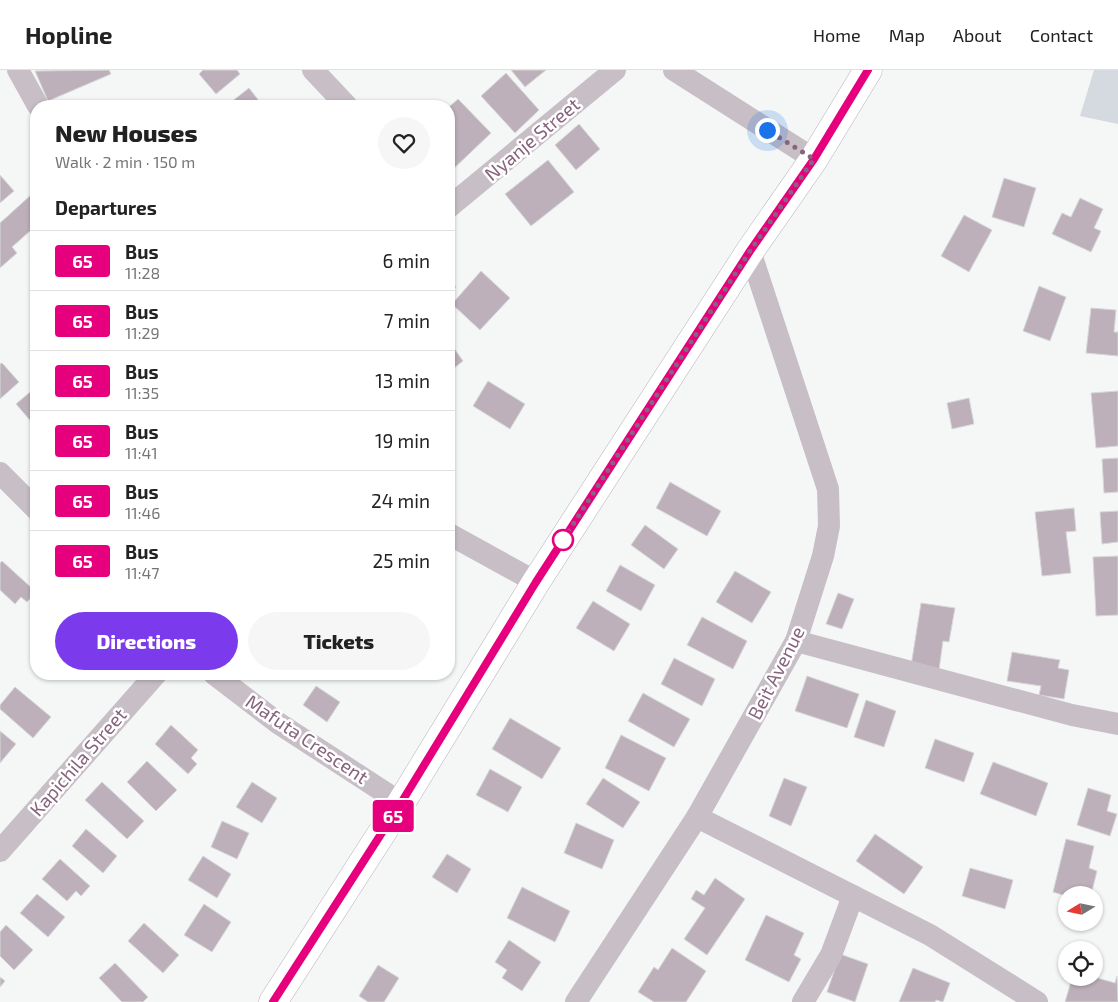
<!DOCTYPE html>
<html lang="en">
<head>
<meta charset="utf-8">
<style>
  :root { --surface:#fff; --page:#f6f6f6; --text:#222; --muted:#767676; --line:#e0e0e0; --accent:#7c3aed }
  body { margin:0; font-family:"Exo 2",sans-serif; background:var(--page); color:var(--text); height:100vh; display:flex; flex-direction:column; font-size:19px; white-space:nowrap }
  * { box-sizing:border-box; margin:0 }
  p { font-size:16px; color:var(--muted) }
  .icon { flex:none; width:28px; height:28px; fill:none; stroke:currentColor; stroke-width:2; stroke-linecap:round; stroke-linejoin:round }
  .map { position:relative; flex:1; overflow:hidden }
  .details { position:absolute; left:30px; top:30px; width:425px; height:580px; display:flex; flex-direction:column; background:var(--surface); border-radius:20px; box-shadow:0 1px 4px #0004 }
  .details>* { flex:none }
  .badge { padding:0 10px; border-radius:4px; font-size:18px; line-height:32px }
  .needle { width:32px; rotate:260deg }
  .tools { position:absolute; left:1058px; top:816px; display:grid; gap:10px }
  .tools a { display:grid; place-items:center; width:45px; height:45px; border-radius:50%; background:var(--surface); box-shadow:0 1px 4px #0004; font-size:25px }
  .you { position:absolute; width:25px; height:25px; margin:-12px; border:4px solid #fff; border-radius:50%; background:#1a73e8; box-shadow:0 0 0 8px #1a73e833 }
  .map>.badge { position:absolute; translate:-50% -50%; box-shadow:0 0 0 2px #fff }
  h2 { padding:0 25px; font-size:19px; line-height:45px }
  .round { display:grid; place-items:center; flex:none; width:52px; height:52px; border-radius:26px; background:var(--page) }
  .overview { display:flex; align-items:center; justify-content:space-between; height:85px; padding:0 25px }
  h1 { font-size:24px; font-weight:800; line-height:38px }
  .cta { display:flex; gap:10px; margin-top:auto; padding:10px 25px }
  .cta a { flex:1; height:58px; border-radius:30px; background:var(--accent); color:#fff; font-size:20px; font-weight:800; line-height:58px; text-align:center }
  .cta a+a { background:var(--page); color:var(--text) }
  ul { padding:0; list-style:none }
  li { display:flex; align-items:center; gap:15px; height:60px; padding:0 25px; border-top:1px solid var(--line) }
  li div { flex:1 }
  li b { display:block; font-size:19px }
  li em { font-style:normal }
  li .badge { min-width:55px; font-weight:700; text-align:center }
  header { display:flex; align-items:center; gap:30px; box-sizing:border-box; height:70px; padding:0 25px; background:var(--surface); border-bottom:1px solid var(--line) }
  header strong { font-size:24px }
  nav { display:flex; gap:28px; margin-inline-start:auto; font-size:18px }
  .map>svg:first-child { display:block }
  .green { fill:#d4dadf }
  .building { fill:#bdb0ba; stroke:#d6d9d8 }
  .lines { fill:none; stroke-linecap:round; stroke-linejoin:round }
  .secondary-casing { stroke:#bdb1ba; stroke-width:29 }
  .street { stroke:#c8bfc6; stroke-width:22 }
  .secondary { stroke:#fff; stroke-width:28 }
  .line-casing { stroke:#fff; stroke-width:11 }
  .line { stroke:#e6007e; stroke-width:8 }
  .walk { stroke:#87647d; stroke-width:5; stroke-dasharray:0 9 }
  .stop-dot { fill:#fff; stroke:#e6007e; stroke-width:2.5 }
  .labels { text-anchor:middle; stroke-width:5; stroke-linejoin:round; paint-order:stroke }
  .street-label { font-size:19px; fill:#87647d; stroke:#fff }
</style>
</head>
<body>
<header>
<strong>Hopline</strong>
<nav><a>Home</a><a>Map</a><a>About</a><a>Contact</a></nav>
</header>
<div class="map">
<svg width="1118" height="932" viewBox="0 0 1118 932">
  <rect width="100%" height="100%" fill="#f4f7f6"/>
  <path class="green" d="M 1094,0 L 1118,0 L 1118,54 L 1080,46 Z"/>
  <g class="building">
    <path d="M 109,0 L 111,4 L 48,31 L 35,1 Z"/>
    <path d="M 203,0 L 237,0 L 240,4 L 216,24 L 199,4 Z"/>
    <path d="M 511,0 L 546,0 L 525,17 Z"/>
    <path d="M 506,3 L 539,40 L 515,63 L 481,26 Z"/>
    <path d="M 249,18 L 263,36 L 226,36 Z"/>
    <path d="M 458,29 L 491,63 L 449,103 L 449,37 Z"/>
    <path d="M 579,54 L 600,79 L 576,100 L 555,75 Z"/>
    <path d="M 548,90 L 574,122 L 531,156 L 505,124 Z"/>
    <path d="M 0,105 L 14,121 L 0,133 Z"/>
    <path d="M 1004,108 L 1036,118 L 1024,157 L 992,147 Z"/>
    <path d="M 32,124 L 36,129 L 36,166 L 30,161 L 12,177 L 17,183 L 0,198 L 0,153 Z"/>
    <path d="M 1080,128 L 1103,139 L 1094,158 L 1101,161 L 1091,182 L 1052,164 L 1062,143 L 1071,147 Z"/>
    <path d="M 964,145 L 992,160 L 969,202 L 941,186 Z"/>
    <path d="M 36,181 L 36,194 L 30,186 Z"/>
    <path d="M 481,201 L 510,228 L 480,260 L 452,234 Z"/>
    <path d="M 449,209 L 456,217 L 449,224 Z"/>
    <path d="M 1039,216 L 1066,227 L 1050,271 L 1023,261 Z"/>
    <path d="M 1091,238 L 1116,240 L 1114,262 L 1118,262 L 1118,286 L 1086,283 Z"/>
    <path d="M 449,271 L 463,291 L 449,302 Z"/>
    <path d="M 2,293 L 19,312 L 0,329 L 0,294 Z"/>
    <path d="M 488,311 L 525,334 L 510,359 L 473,336 Z"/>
    <path d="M 36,317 L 36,355 L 35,356 L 16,334 Z"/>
    <path d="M 1118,321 L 1118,376 L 1096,378 L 1091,323 Z"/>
    <path d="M 969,328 L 974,354 L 952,359 L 947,333 Z"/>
    <path d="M 1118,388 L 1118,422 L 1104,423 L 1102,389 Z"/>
    <path d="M 670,412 L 721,441 L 707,466 L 656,438 Z"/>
    <path d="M 1074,438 L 1076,461 L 1066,462 L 1071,503 L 1042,506 L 1035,442 Z"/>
    <path d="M 1118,441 L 1118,472 L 1102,474 L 1100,442 Z"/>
    <path d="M 645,455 L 678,479 L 664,499 L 631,475 Z"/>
    <path d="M 1118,486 L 1118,545 L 1096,546 L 1093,487 Z"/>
    <path d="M 2,491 L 36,522 L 27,532 L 21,527 L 15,534 L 0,520 L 0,493 Z"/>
    <path d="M 620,495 L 655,515 L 641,541 L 606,521 Z"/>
    <path d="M 735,501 L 771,522 L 752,553 L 716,532 Z"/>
    <path d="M 838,523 L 854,529 L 842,559 L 826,554 Z"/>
    <path d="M 593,531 L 630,554 L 614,581 L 576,558 Z"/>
    <path d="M 921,533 L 955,538 L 949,572 L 943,571 L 939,600 L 911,596 Z"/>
    <path d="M 702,547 L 747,571 L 733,599 L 687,575 Z"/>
    <path d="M 1012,582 L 1060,590 L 1058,598 L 1069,600 L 1064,629 L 1039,625 L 1041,616 L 1007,611 Z"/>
    <path d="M 674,588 L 715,609 L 702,636 L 661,614 Z"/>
    <path d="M 343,604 L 358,604 L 353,610 Z"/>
    <path d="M 807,606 L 859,624 L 847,658 L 795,641 Z"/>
    <path d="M 316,616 L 340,632 L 327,652 L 303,635 Z"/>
    <path d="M 15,617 L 51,647 L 33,668 L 0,639 L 0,635 Z"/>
    <path d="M 643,623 L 690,649 L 674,677 L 628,651 Z"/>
    <path d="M 866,630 L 896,641 L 884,677 L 854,667 Z"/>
    <path d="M 510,648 L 561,678 L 542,709 L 492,679 Z"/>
    <path d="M 171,655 L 198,680 L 191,688 L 197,694 L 188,704 L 155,674 Z"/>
    <path d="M 0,661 L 16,674 L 0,693 Z"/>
    <path d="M 621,665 L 666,688 L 649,721 L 605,698 Z"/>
    <path d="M 935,669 L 974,683 L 964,712 L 925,698 Z"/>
    <path d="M 147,691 L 177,720 L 156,741 L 127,712 Z"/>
    <path d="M 993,692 L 1048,713 L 1036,746 L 980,724 Z"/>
    <path d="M 490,699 L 522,717 L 508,742 L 476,725 Z"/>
    <path d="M 603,708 L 640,732 L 623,758 L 586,734 Z"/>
    <path d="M 784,708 L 807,717 L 791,756 L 769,746 Z"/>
    <path d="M 102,712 L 144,751 L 127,769 L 85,730 Z"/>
    <path d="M 252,712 L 277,728 L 262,753 L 236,737 Z"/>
    <path d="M 1088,718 L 1111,725 L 1107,741 L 1117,744 L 1110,766 L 1077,755 Z"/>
    <path d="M 222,751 L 249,763 L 237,789 L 211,777 Z"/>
    <path d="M 576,753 L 614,770 L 602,799 L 564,783 Z"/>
    <path d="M 86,759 L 117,786 L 103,803 L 72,776 Z"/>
    <path d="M 875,764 L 923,797 L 904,824 L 856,791 Z"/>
    <path d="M 1066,769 L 1094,776 L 1089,798 L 1097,801 L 1091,825 L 1066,826 L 1053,822 Z"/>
    <path d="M 447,784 L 471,799 L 457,823 L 432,807 Z"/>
    <path d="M 203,786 L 231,804 L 217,828 L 188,810 Z"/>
    <path d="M 60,789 L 90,816 L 81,826 L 76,821 L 67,831 L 42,809 Z"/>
    <path d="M 970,798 L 1013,810 L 1005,839 L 962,826 Z"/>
    <path d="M 715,808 L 745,829 L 707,885 L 684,869 L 705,838 L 691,829 L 696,820 L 704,825 Z"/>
    <path d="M 522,817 L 570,841 L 555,872 L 507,848 Z"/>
    <path d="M 37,824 L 65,847 L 48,867 L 20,843 Z"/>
    <path d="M 204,834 L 231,852 L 212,882 L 184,865 Z"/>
    <path d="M 766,845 L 804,863 L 794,885 L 801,889 L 789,912 L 745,890 Z"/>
    <path d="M 144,853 L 179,885 L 163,903 L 128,871 Z"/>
    <path d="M 6,855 L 33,880 L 14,900 L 0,886 L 0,862 Z"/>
    <path d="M 509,870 L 541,892 L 522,921 L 502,908 L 507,900 L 495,892 Z"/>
    <path d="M 672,878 L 706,901 L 686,932 L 654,932 L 638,922 L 654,897 L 658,900 Z"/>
    <path d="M 840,884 L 868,894 L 855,932 L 827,922 Z"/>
    <path d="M 115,893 L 148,927 L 143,932 L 122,932 L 99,908 Z"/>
    <path d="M 378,895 L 399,908 L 384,932 L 368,932 L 359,926 Z"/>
    <path d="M 913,898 L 950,913 L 943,932 L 936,930 L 935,932 L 899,932 Z"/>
    <path d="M 1117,906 L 1118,932 L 1065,932 L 1072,908 L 1094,907 L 1115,913 Z"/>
    <path d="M 0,907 L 5,911 L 0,917 Z"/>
  </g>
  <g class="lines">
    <g class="secondary-casing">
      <path id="secondary" d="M 273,932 L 401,733 L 536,512 L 750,181 L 814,89 L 868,0"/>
    </g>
    <g class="street">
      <path d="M 18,0 L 38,36"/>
      <path d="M 313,0 L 347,36"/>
      <path d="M 674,0 L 814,89"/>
      <path d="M 449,137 L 615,0"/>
      <path d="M 0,403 L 36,439"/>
      <path d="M 449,464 L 536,512"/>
      <path d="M 796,571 L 1072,645 L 1118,654"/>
      <path d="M 214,604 L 278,653 L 401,733"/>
      <path d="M 697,747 L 930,865 L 1037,932"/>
      <path d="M 0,781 L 156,604"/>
      <path d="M 576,932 L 697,747 L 796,571 L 823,486 L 829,456 L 828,419 L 750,181"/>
      <path d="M 803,932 L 831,885 L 853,826"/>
    </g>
    <use href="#secondary" class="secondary"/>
  </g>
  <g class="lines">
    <g class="line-casing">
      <path id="line" d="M 273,932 L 401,733 L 536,512 L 750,181 L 814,89 L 868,0"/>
    </g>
    <use href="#line" class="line"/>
    <path class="walk" d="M 563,470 L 561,473 L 750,181 L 814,89 L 767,60"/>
  </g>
  <circle class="stop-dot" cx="563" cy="470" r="10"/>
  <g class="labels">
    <g class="street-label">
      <text transform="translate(532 69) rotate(-40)" y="7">Nyanje Street</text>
      <text transform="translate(776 603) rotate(-63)" y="7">Beit Avenue</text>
      <text transform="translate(307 669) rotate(34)" y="7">Mafuta Crescent</text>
      <text transform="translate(78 692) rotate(-49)" y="7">Kapichila Street</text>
    </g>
  </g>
</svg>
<div class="tools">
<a><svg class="needle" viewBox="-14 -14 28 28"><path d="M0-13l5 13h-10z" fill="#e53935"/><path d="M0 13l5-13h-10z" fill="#767676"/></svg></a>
<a><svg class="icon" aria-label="locate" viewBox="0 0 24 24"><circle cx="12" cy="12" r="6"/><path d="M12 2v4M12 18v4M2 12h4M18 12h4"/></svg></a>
</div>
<div class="you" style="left:767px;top:60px"></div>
<b class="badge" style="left:393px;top:746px;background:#e6007e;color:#fff">65</b>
<section class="details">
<div class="overview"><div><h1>New Houses</h1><p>Walk · 2 min · 150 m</p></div><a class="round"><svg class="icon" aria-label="heart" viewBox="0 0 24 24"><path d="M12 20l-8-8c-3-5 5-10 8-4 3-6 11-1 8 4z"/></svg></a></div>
<h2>Departures</h2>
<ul>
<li><span class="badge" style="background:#e6007e;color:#fff">65</span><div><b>Bus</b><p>11:28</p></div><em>6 min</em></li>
<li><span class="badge" style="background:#e6007e;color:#fff">65</span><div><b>Bus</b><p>11:29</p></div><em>7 min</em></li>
<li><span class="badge" style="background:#e6007e;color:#fff">65</span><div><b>Bus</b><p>11:35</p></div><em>13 min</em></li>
<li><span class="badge" style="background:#e6007e;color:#fff">65</span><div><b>Bus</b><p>11:41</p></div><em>19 min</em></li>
<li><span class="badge" style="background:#e6007e;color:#fff">65</span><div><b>Bus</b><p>11:46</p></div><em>24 min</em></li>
<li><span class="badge" style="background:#e6007e;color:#fff">65</span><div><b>Bus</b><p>11:47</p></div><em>25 min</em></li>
</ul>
<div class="cta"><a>Directions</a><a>Tickets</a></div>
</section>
</div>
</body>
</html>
